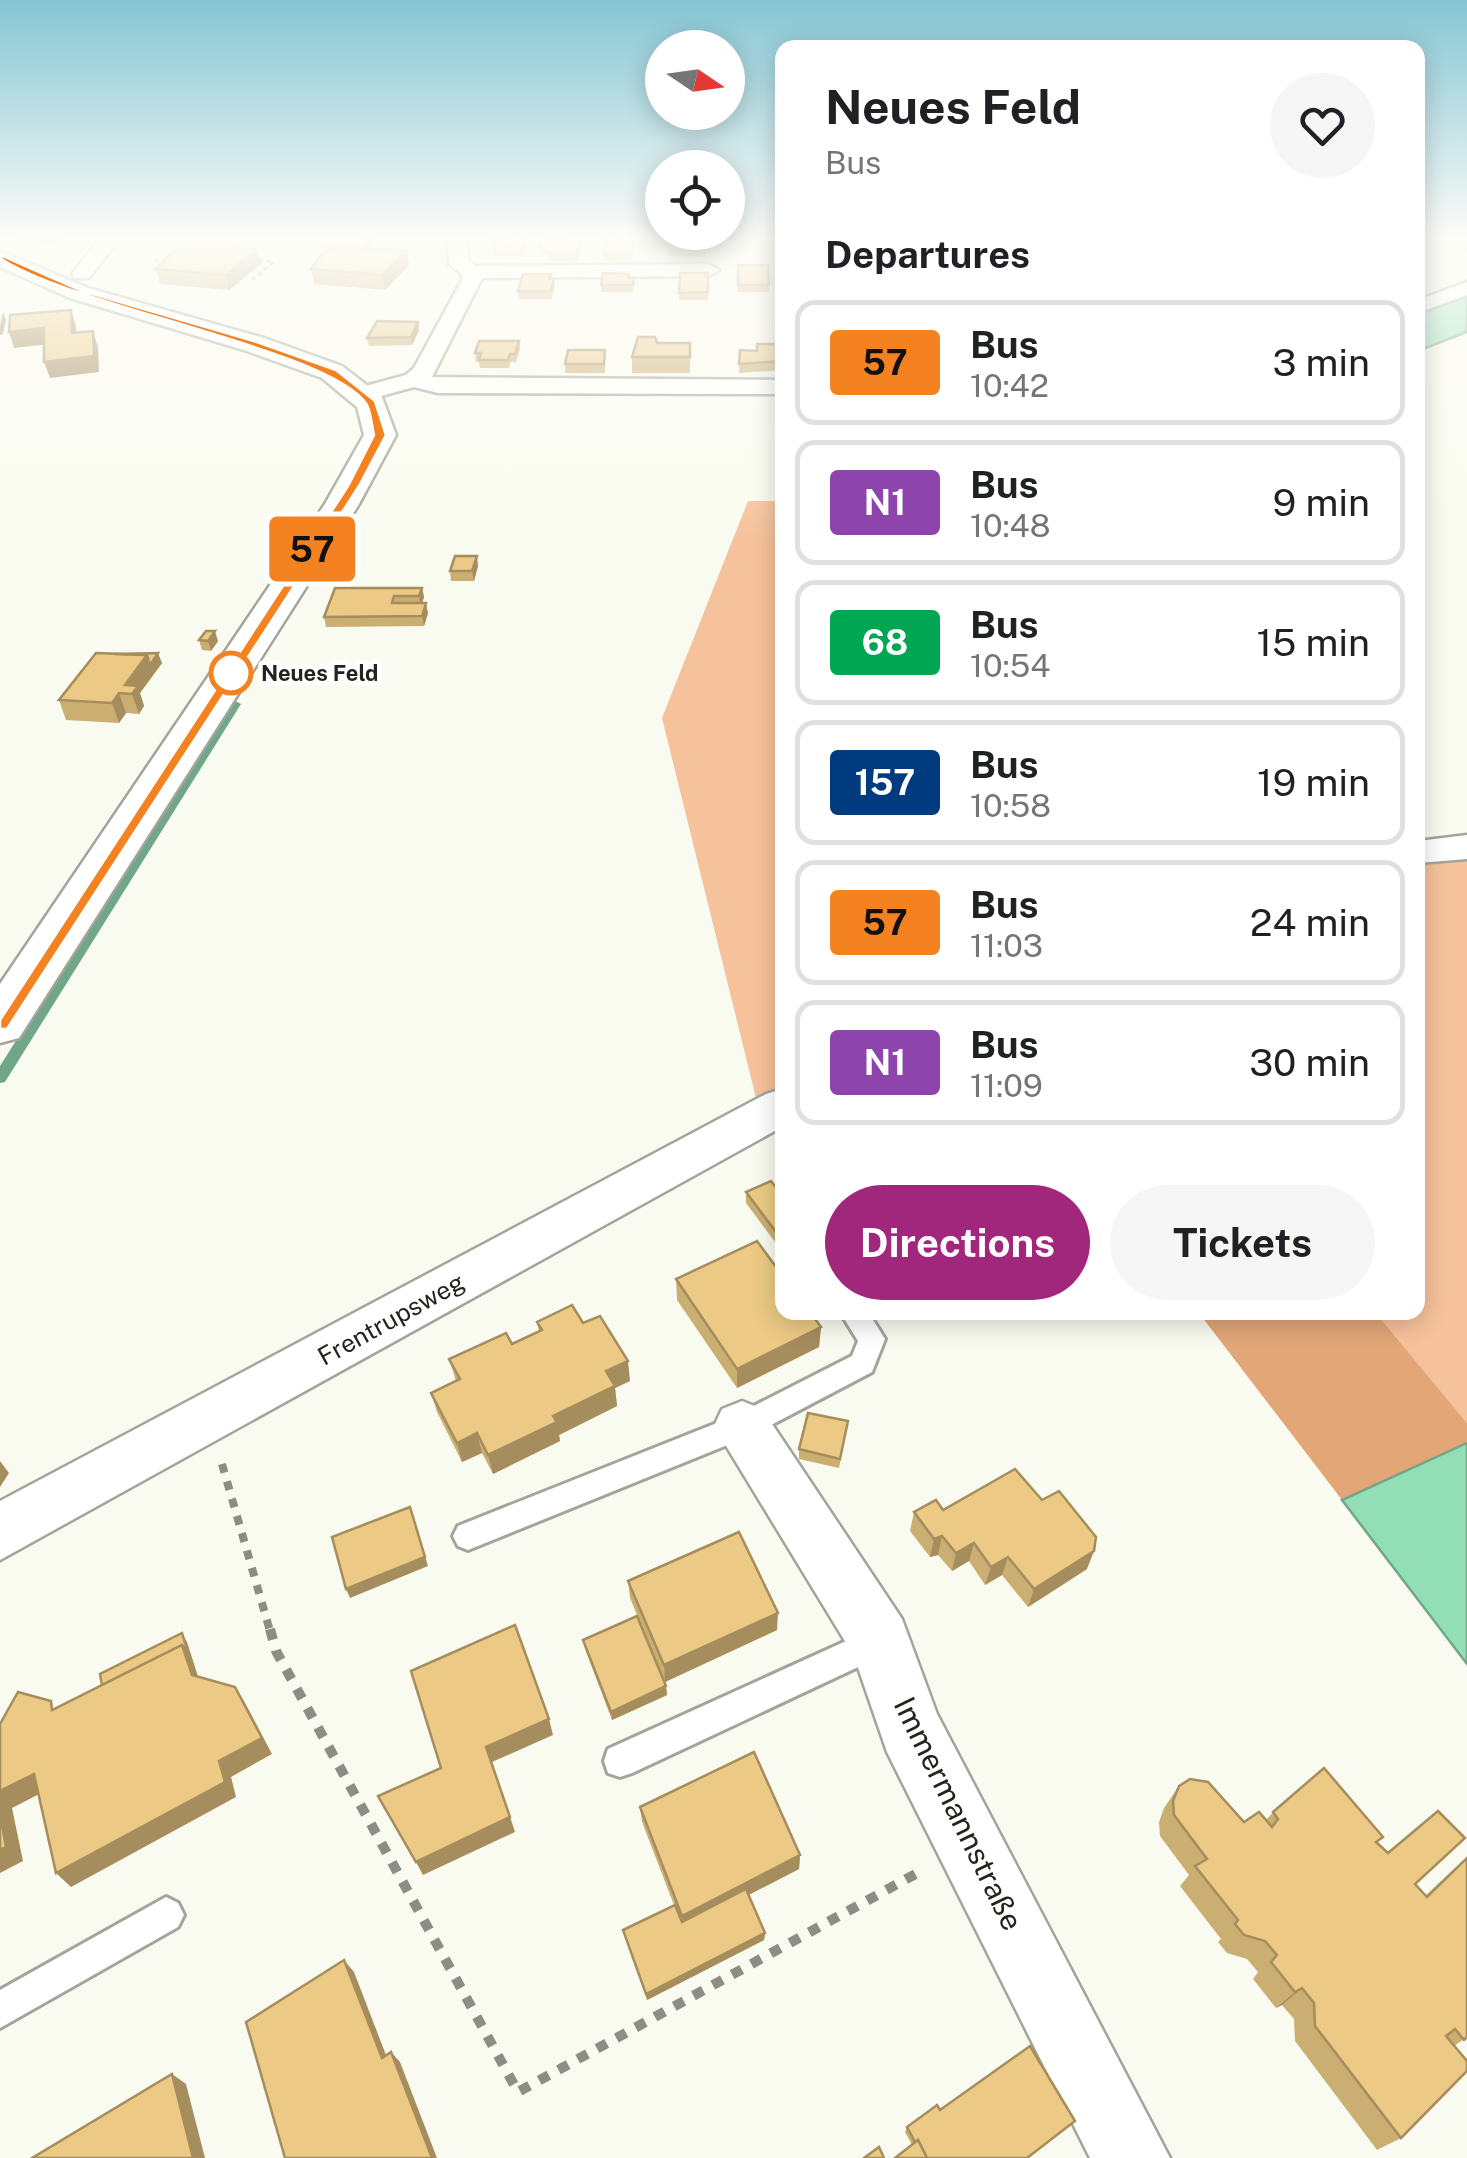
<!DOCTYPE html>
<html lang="en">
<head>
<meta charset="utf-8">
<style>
  :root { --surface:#fff; --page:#f6f6f6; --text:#202124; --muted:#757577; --line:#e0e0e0; --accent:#a1277d }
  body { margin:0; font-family:"Public Sans",sans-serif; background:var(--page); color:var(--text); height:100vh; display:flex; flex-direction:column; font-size:38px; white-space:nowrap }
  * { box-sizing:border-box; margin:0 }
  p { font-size:32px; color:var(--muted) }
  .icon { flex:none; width:55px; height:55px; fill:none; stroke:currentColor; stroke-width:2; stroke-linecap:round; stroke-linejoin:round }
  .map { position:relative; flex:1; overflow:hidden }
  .side { position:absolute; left:775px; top:40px; width:650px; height:1280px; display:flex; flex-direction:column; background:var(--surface); border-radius:20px; box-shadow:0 5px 25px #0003 }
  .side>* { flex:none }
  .badge { padding:0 20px; border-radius:8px; font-size:35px; line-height:65px }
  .needle { width:65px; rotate:103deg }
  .fabs { position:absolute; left:645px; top:30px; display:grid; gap:20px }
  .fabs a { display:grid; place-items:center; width:100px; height:100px; border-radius:50%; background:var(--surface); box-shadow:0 5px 25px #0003; font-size:50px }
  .map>.badge { position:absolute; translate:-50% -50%; box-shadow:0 0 0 5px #fff }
  h2 { padding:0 50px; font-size:38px; line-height:90px }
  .round { display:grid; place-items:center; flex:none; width:105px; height:105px; border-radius:52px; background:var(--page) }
  .headline { display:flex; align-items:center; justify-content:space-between; height:170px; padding:0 50px }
  h1 { font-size:48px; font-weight:700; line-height:75px }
  .primary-button { display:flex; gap:20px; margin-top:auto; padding:20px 50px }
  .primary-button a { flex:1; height:115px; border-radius:60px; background:var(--accent); color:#fff; font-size:40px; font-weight:700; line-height:115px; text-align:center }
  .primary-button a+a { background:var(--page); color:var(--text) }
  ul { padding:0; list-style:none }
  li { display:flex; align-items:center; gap:30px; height:125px; margin:0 20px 15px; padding:0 30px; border:5px solid var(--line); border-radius:20px }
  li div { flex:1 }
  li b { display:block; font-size:38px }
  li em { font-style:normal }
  li .badge { min-width:110px; font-weight:700; text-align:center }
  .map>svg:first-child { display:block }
  .green { fill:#f6c29b }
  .forest { fill:#e2a677 }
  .water { fill:#92deb5; stroke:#71a688; stroke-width:2.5 }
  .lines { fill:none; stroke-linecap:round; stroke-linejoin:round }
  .stream { fill:#71a688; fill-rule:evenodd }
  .lane-casing { stroke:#a4a59a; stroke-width:6 }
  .street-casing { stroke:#a4a59a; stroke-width:5 }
  .secondary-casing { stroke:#a4a59a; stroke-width:5 }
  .path-far2 { stroke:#8d8d86; stroke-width:2.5; stroke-dasharray:4 4; stroke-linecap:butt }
  .path-far1 { stroke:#8d8d86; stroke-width:8; stroke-dasharray:9 9; stroke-linecap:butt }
  .path { stroke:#8d8d86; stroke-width:10; stroke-dasharray:11 11; stroke-linecap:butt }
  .lane { fill:#fff; fill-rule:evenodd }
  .street { fill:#fff; fill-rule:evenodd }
  .secondary { fill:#fff; fill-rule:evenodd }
  .wall { fill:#cbae72 }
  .shaded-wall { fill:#a58d5d }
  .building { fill:#ecca85; stroke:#a58d5d; stroke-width:2.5 }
  .line { fill:#f58220; stroke:#fff; stroke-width:2.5 }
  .stop-dot { fill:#fff; stroke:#f58220; stroke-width:5 }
  .labels { text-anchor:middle; stroke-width:9; stroke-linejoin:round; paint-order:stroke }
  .far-stop-label { font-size:22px; font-weight:bold; fill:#23231f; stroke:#fff; text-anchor:start }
  .street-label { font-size:25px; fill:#23231f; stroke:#fff }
  .near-street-label { font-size:30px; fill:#23231f; stroke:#fff }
</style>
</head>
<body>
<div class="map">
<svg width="1467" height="2158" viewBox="0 0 1467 2158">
  <rect width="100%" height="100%" fill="#fafbf0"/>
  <g class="green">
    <path d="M 748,501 L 782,501 L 782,1086 L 757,1102 L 662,718 Z"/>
    <path d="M 1467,856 L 1467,1423 L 1376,1313 L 1418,1312 L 1418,862 Z"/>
  </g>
  <path class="forest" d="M 1199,1313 L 1376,1313 L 1467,1423 L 1467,1443 L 1342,1500 Z"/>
  <g class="water">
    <path d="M 1467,295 L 1467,332 L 1418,351 L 1418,314 Z"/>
    <path d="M 1467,1443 L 1467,1664 L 1342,1500 Z"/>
  </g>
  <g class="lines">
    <path class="stream" d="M 235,701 L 241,704 L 5,1082 L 0,1083 L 0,1066 L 229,704 Z"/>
    <g class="lane-casing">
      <g id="lane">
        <path d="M 840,1312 L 868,1312 L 885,1339 L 872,1372 L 752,1435 L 468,1550 L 458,1546 L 453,1536 L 458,1526 L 732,1417 L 852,1356 L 858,1341 Z"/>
        <path d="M 877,1627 L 888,1631 L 893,1642 L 888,1653 L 632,1773 L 620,1777 L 608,1773 L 604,1761 L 608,1749 Z"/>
        <path d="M 166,1897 L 178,1903 L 184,1915 L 178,1927 L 0,2028 L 0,1990 Z"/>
      </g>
    </g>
    <g class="street-casing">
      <g id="street">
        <path d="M 101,237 L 121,237 L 89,278 L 75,278 L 72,274 Z"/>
        <path d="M 446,237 L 466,237 L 469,261 L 476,266 L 709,264 L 719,270 L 709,276 L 482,278 L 432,377 L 782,380 L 782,394 L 438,393 L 414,387 L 363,401 L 354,399 L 351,394 L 354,389 L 406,375 L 414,368 L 462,280 L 462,274 L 449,264 Z"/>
        <path d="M 1467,282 L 1467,295 L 1418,313 L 1418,300 Z"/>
        <path d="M 1467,835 L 1467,859 L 1418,863 L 1418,841 Z"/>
        <path d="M 782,1089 L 782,1127 L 0,1560 L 0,1501 L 766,1094 Z"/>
        <path d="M 742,1401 L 762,1409 L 902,1619 L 937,1714 L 1170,2158 L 1090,2158 L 887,1752 L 854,1656 L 714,1426 L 722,1409 Z"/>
      </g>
    </g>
    <g class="secondary-casing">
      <path id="secondary" d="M 0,251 L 88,288 L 264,338 L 342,366 L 382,397 L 396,435 L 359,504 L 19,1038 L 0,1043 L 0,984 L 325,504 L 364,435 L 357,407 L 322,378 L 244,350 L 70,298 L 0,267 Z"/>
    </g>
    <g class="path-far2">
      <path d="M 155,261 L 172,259"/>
      <path d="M 252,280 L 274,262 L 254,260"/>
    </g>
    <path class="path-far1" d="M 222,1464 L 270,1631"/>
    <path class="path" d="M 270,1629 L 276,1651 L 518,2092 L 921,1871"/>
    <use href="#lane" class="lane"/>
    <use href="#street" class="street"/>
    <use href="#secondary" class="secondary"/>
  </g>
  <g class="wall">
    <path d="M 298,237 L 381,237 L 369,249 L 409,265 L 385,290 L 314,284 L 311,269 L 333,249 L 300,246 Z"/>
    <path d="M 489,237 L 526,237 L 526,245 L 523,256 L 493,256 L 493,248 L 495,242 L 489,242 Z"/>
    <path d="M 623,237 L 624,242 L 633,250 L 631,261 L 604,261 L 604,253 Z"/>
    <path d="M 1456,237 L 1467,237 L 1467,250 L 1457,249 Z"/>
    <path d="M 580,242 L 580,250 L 578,261 L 549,261 L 548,255 L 540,255 L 539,247 Z"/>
    <path d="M 706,246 L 705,257 L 668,256 L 668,249 Z"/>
    <path d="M 261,264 L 229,290 L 160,284 L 156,269 Z"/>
    <path d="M 738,265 L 768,265 L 769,292 L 738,292 Z"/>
    <path d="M 680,273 L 708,273 L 708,300 L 679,300 Z"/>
    <path d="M 551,279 L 555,286 L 552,299 L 519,299 L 518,291 Z"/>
    <path d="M 601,285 L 634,285 L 633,292 L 601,292 Z"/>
    <path d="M 418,322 L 419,330 L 412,345 L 369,346 L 367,338 Z"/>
    <path d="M 519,341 L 520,349 L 516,362 L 510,362 L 509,368 L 480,368 L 479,362 L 476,362 L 475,353 Z"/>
    <path d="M 657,343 L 690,343 L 690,373 L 632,373 L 632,357 Z"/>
    <path d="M 605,350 L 605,373 L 565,373 L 565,364 Z"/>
    <path d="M 740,350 L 782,355 L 782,370 L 739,373 Z"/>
    <path d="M 478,566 L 474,581 L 451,581 L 450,571 Z"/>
    <path d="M 422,588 L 424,597 L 422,603 L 428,613 L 424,626 L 326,627 L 324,617 Z"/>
    <path d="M 199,640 L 218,641 L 211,651 L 202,650 Z"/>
    <path d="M 162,663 L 140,693 L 144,706 L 139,714 L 126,713 L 119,723 L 66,720 L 59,700 Z"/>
    <path d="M 746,1192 L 782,1195 L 782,1239 L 775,1242 L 746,1203 Z"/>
    <path d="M 676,1279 L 821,1327 L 819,1347 L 737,1388 L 677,1300 Z"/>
    <path d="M 537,1322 L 583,1323 L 630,1381 L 615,1388 L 617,1406 L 559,1435 L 560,1441 L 493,1474 L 482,1453 L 462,1462 L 437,1412 L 431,1393 L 456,1381 L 449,1359 L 512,1344 L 539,1332 Z"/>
    <path d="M 848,1421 L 839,1468 L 799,1459 L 799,1449 Z"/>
    <path d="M 943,1510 L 1087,1569 L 1028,1607 L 1002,1575 L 985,1585 L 969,1561 L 952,1571 L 938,1555 L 930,1557 L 910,1531 L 914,1512 Z"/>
    <path d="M 628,1581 L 777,1630 L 665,1682 L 630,1598 Z"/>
    <path d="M 583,1640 L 666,1686 L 667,1695 L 612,1720 L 585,1649 Z"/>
    <path d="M 1179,1786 L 1244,1822 L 1266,1820 L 1273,1812 L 1377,1843 L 1426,1895 L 1467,1857 L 1467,2037 L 1454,2046 L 1401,2138 L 1377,2150 L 1295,2041 L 1294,2019 L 1282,2005 L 1276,2008 L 1253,1979 L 1258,1972 L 1247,1959 L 1227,1953 L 1218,1942 L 1221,1939 L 1180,1886 L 1189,1875 L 1160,1836 L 1159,1822 L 1164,1808 Z"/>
    <path d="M 640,1807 L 800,1855 L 799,1869 L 748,1895 L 765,1933 L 764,1940 L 647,2000 L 623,1930 L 674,1905 L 642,1822 Z"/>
    <path d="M 940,2110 L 1070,2126 L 1028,2158 L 895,2158 L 912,2145 L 905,2132 L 907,2127 Z"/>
  </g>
  <g class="shaded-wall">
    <path d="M 20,237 L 65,237 L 63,242 L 23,246 Z"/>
    <path d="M 364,237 L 381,237 L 366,251 Z"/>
    <path d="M 257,249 L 261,264 L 229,290 L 226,275 Z"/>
    <path d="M 407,250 L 409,265 L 385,290 L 382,275 Z"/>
    <path d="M 71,310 L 76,326 L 77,349 L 72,333 Z"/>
    <path d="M 3,312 L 6,320 L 3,334 L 0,335 L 0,326 Z"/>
    <path d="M 418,322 L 419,330 L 412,345 L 411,337 Z"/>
    <path d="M 44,328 L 50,344 L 14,348 L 9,332 Z"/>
    <path d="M 93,331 L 98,347 L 99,372 L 50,378 L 44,362 Z"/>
    <path d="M 477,556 L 478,566 L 474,581 L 472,571 Z"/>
    <path d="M 422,588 L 424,597 L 421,606 L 419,596 Z"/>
    <path d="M 426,603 L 428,613 L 424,626 L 422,616 Z"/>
    <path d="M 215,631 L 218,641 L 211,651 L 208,641 Z"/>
    <path d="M 158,653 L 162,663 L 140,693 L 144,706 L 139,714 L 132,694 L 125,685 L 147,655 Z"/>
    <path d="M 119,693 L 126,713 L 119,723 L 112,703 Z"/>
    <path d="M 782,1228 L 782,1239 L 775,1242 L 776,1232 Z"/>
    <path d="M 821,1327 L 819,1347 L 737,1388 L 737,1369 Z"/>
    <path d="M 628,1361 L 630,1381 L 615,1388 L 617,1406 L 559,1435 L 560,1441 L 493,1474 L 488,1455 L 606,1371 Z"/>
    <path d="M 477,1433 L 482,1453 L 462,1462 L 457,1443 Z"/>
    <path d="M 0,1461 L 9,1473 L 0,1487 Z"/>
    <path d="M 410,1507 L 428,1566 L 350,1598 L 346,1589 Z"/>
    <path d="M 942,1536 L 938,1555 L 930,1557 L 934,1539 Z"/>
    <path d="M 974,1543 L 969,1561 L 952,1571 L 956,1553 Z"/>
    <path d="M 1094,1551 L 1087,1569 L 1028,1607 L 1034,1589 Z"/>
    <path d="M 1008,1557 L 1002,1575 L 985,1585 L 991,1567 Z"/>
    <path d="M 778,1613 L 777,1630 L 665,1682 L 664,1665 Z"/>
    <path d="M 182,1633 L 187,1642 L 203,1692 L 112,1703 Z"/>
    <path d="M 666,1686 L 667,1695 L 612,1720 L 611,1712 Z"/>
    <path d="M 235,1687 L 245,1703 L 272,1754 L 231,1777 L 236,1797 L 71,1887 L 56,1873 L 219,1761 Z"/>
    <path d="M 549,1719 L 553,1735 L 492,1762 L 515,1832 L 423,1875 L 416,1862 L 486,1747 Z"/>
    <path d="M 34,1774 L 49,1789 L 12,1808 L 23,1861 L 0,1873 L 0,1791 Z"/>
    <path d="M 800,1855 L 799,1869 L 683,1929 L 682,1916 Z"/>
    <path d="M 765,1933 L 764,1940 L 647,2000 L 646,1994 Z"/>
    <path d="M 344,1960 L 354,1972 L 391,2068 L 382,2058 Z"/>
    <path d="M 1302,1988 L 1282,2005 L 1276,2008 L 1295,1992 Z"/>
    <path d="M 391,2052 L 400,2062 L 437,2158 L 432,2158 Z"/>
    <path d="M 172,2074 L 186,2084 L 205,2158 L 193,2158 Z"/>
  </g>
  <g class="building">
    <path d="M 526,237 L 522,248 L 493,248 L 496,238 Z"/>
    <path d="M 607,237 L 623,237 L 622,242 L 633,242 L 631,253 L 604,253 Z"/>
    <path d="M 670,237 L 706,239 L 705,249 L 668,249 Z"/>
    <path d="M 553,238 L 580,242 L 577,253 L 548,253 L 550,247 L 539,247 L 541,241 Z"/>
    <path d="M 185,247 L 257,249 L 226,275 L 156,269 L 172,253 Z"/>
    <path d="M 335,248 L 407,250 L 382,275 L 311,269 L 323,253 Z"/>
    <path d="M 738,265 L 768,265 L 769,285 L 738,285 Z"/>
    <path d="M 603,273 L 629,274 L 628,278 L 634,278 L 633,285 L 601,285 Z"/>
    <path d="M 680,273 L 708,273 L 708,292 L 679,293 Z"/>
    <path d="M 523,274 L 551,274 L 549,279 L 554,279 L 551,291 L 518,291 Z"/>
    <path d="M 71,310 L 72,333 L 93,331 L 94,356 L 44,362 L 44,328 L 9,332 L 10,315 Z"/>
    <path d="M 377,321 L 418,322 L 411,337 L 367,338 Z"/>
    <path d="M 638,337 L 655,337 L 657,343 L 690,343 L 690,357 L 632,357 Z"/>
    <path d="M 479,341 L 519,341 L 515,354 L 510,354 L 508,360 L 479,360 L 481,353 L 475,353 Z"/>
    <path d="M 757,344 L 777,344 L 777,355 L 782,355 L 782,361 L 739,364 L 740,350 L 757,351 Z"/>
    <path d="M 568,350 L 605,350 L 604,364 L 565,364 Z"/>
    <path d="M 455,556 L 477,556 L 472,571 L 450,571 Z"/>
    <path d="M 335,588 L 422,588 L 419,596 L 394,596 L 392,603 L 426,603 L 422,616 L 324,617 Z"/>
    <path d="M 206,631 L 215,631 L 208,641 L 199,640 Z"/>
    <path d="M 96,653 L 147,655 L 125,685 L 138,686 L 132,694 L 119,693 L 112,703 L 59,700 Z"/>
    <path d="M 158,653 L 150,665 L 147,655 L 114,654 Z"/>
    <path d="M 771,1181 L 782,1195 L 782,1228 L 776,1232 L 746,1192 Z"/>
    <path d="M 757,1241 L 782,1275 L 782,1312 L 810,1312 L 821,1327 L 737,1369 L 676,1279 Z"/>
    <path d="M 572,1305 L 583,1323 L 600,1316 L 628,1361 L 606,1371 L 615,1386 L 553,1416 L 557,1422 L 488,1455 L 477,1433 L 457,1443 L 431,1393 L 460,1379 L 449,1359 L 506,1333 L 512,1344 L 542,1330 L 537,1322 Z"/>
    <path d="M 808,1413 L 848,1421 L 840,1459 L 799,1449 Z"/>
    <path d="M 1015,1469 L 1042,1500 L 1059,1491 L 1096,1537 L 1094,1551 L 1034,1589 L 1008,1557 L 991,1567 L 974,1543 L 956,1553 L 942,1536 L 934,1539 L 914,1512 L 936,1500 L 943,1510 Z"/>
    <path d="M 410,1507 L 425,1557 L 346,1589 L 332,1537 Z"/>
    <path d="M 739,1532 L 778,1613 L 664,1665 L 628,1581 Z"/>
    <path d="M 637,1616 L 666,1686 L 611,1712 L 583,1640 Z"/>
    <path d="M 515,1625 L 549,1719 L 486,1747 L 510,1817 L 416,1862 L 378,1796 L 441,1768 L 411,1671 Z"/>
    <path d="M 182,1633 L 188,1653 L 182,1645 L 102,1685 L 100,1674 Z"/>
    <path d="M 182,1645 L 192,1675 L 235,1687 L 262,1738 L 219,1761 L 225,1782 L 56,1873 L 34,1774 L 0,1791 L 0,1724 L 18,1692 L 51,1701 L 52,1710 Z"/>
    <path d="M 754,1752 L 800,1855 L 682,1916 L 640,1807 Z"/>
    <path d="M 1324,1768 L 1383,1837 L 1376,1842 L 1388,1853 L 1438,1811 L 1465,1838 L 1415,1884 L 1427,1897 L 1467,1858 L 1467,2037 L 1464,2040 L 1455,2029 L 1446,2036 L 1467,2061 L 1467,2071 L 1401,2138 L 1315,2026 L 1314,2003 L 1302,1988 L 1295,1992 L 1271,1962 L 1277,1955 L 1265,1941 L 1244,1935 L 1235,1924 L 1238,1920 L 1195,1866 L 1207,1859 L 1174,1815 L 1173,1801 L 1179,1786 L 1190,1779 L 1208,1782 L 1244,1822 L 1259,1812 L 1272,1827 L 1278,1819 L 1273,1812 Z"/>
    <path d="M 0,1814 L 6,1847 L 0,1850 Z"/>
    <path d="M 746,1889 L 765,1933 L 646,1994 L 623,1930 L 675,1905 L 682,1922 Z"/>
    <path d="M 344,1960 L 382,2058 L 391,2052 L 432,2158 L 285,2158 L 246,2022 Z"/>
    <path d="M 1030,2046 L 1075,2121 L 1027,2158 L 927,2158 L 918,2140 L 915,2142 L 907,2127 L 937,2105 L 940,2110 Z"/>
    <path d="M 172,2074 L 193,2158 L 32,2158 Z"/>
    <path d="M 918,2140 L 927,2158 L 895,2158 Z"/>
    <path d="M 879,2147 L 884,2158 L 864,2158 Z"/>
  </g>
  <linearGradient id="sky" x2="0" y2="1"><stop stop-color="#85c5d4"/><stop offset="0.44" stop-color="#fdfdf8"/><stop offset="1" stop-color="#fdfdf8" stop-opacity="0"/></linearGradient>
  <rect width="1467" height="540" fill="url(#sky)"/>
  <path class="line" d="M 3,256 L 82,291 L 257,342 L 336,370 L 375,401 L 386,435 L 359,486 L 7,1029 L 0,1029 L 0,1020 L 348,486 L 374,435 C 372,427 371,413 367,405 C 334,350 69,306 0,258 Z"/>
  <circle class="stop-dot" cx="231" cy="673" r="20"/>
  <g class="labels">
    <g class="far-stop-label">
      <text x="261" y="681">Neues Feld</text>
    </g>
    <g class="street-label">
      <text transform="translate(391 1319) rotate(-29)" y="9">Frentrupsweg</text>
    </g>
    <g class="near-street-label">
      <text transform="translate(958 1814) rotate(64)" y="10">Immermannstraße</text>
    </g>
  </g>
</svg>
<div class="fabs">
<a><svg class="needle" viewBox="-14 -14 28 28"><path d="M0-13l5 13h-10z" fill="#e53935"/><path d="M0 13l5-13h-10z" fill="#757577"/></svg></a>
<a><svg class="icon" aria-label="locate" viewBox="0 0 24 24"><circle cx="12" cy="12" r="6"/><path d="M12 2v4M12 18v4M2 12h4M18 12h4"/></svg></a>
</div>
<b class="badge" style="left:312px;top:549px;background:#f58220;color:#111">57</b>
<section class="side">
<div class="headline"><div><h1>Neues Feld</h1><p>Bus</p></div><a class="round"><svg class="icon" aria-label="heart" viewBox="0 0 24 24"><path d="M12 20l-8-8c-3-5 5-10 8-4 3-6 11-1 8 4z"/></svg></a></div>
<h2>Departures</h2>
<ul>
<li><span class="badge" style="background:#f58220;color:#111">57</span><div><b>Bus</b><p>10:42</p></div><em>3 min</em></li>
<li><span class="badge" style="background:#8e44ad;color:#fff">N1</span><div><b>Bus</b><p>10:48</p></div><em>9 min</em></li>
<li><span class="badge" style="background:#00a651;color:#fff">68</span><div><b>Bus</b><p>10:54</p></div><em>15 min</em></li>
<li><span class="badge" style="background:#003b80;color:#fff">157</span><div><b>Bus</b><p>10:58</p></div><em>19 min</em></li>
<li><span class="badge" style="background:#f58220;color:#111">57</span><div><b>Bus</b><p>11:03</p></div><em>24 min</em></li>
<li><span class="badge" style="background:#8e44ad;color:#fff">N1</span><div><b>Bus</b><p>11:09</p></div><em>30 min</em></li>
</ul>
<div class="primary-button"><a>Directions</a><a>Tickets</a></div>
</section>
</div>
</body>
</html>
